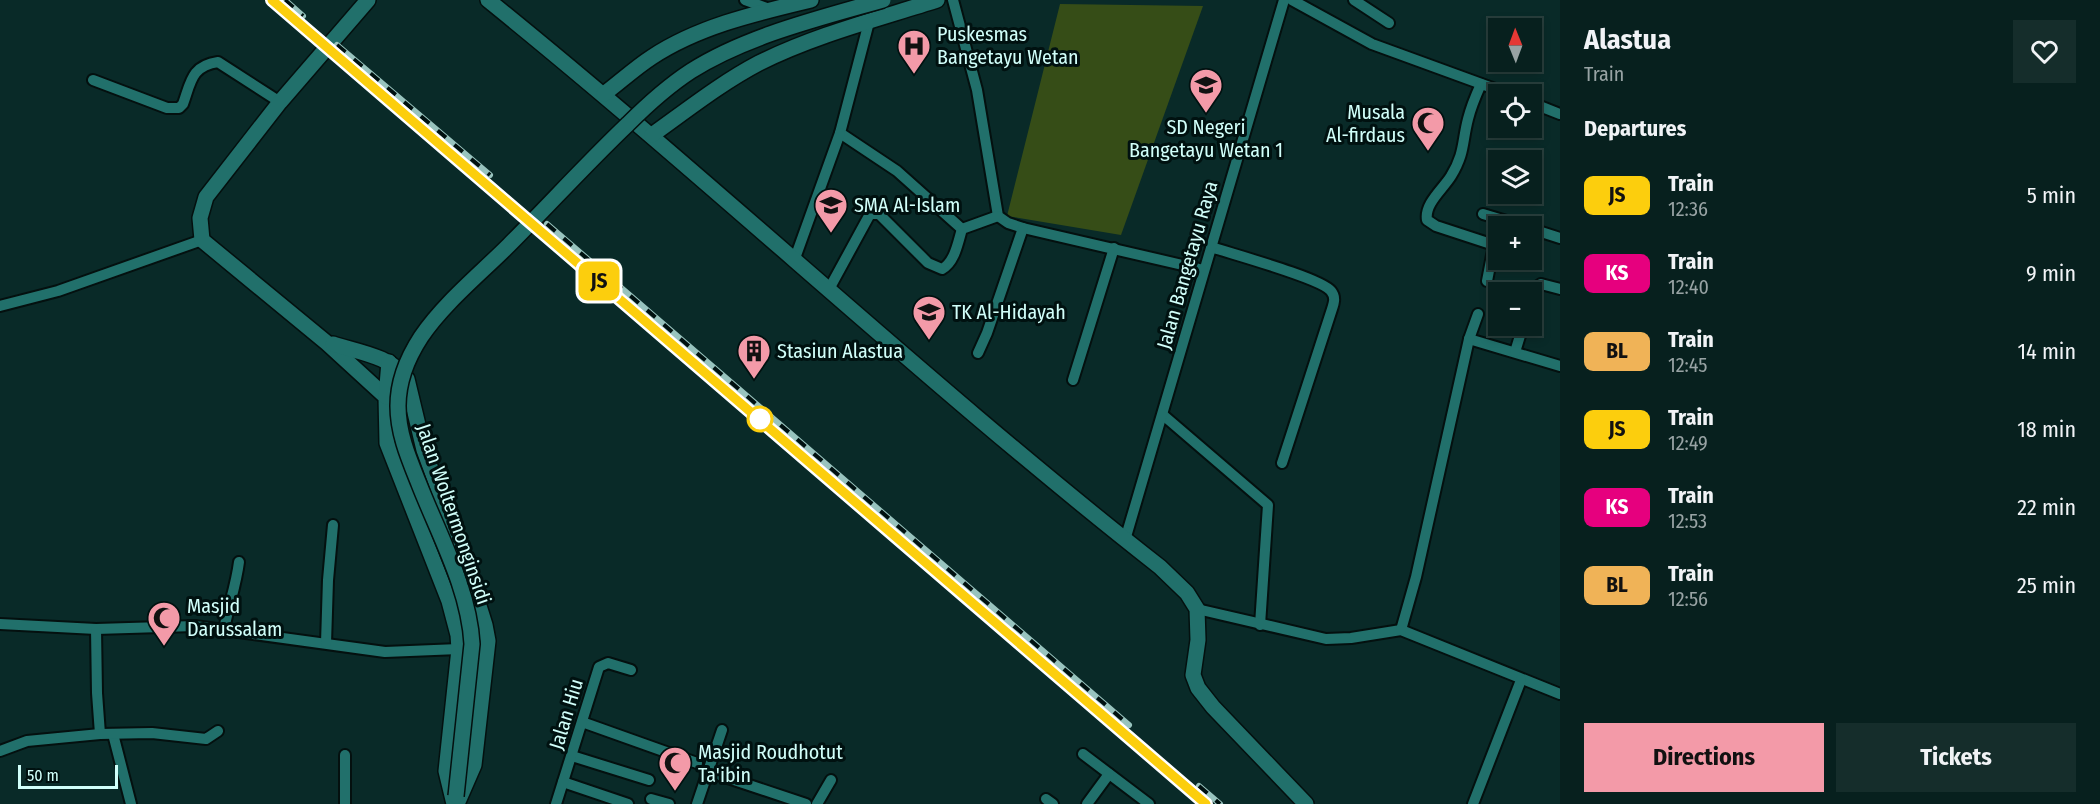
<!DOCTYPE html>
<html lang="en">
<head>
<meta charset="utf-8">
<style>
  :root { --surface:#07201e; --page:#152d2b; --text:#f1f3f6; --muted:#98a3a4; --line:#283e3c; --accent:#f39aa8 }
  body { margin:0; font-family:"Fira Sans Condensed",sans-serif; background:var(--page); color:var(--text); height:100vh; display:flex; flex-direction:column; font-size:22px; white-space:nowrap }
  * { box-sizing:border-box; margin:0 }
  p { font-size:20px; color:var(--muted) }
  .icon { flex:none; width:33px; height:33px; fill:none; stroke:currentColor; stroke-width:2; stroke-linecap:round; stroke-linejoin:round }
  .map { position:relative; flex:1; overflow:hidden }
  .sheet { display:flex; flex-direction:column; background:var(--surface); width:540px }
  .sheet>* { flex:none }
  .badge { padding:0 12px; border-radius:9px; font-size:21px; line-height:39px }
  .needle { width:39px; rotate:359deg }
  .buttons { position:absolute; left:1488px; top:18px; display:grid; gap:12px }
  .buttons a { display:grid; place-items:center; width:54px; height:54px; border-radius:0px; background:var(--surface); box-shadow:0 3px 9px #0003,0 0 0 2px var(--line); font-size:30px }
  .scale { position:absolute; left:18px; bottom:15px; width:100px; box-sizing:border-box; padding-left:6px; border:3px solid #d1fffa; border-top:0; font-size:16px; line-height:21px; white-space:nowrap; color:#d1fffa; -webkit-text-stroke:4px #001110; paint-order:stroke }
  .map>.badge { position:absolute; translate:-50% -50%; box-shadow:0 0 0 3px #fff }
  h2 { padding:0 24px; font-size:22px; line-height:54px }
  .round { display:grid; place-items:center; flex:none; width:63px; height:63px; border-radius:0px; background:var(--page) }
  .headline { display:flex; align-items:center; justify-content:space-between; height:102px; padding:0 24px }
  h1 { font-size:28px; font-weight:700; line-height:45px }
  .button { display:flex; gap:12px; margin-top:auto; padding:12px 24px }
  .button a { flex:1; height:69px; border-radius:0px; background:var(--accent); color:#111; font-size:24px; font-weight:700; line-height:69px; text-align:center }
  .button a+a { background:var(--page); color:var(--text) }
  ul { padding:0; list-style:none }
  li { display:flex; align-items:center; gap:18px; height:78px; padding:0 24px }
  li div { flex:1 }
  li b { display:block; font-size:22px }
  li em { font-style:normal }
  li .badge { min-width:66px; font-weight:700; text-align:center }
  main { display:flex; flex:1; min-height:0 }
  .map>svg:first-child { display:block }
  .green { fill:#364d17 }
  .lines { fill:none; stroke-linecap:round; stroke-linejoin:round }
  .street-casing { stroke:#04100f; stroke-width:14 }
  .secondary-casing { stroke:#04100f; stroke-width:18 }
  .street { stroke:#21706b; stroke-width:10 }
  .secondary { stroke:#21706b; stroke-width:15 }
  .rail-casing { stroke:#98c3be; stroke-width:6 }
  .rail { stroke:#001110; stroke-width:4; stroke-dasharray:11; stroke-linecap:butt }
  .secondary-bridge-casing { stroke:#04100f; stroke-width:18; stroke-linecap:butt }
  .secondary-bridge { stroke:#21706b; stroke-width:15 }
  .line-casing { stroke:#fff; stroke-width:14 }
  .line { stroke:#fcce0d; stroke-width:9 }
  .stop-dot { fill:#fff; stroke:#fcce0d; stroke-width:3 }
  .labels { text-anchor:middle; stroke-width:6; stroke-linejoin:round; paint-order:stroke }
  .poi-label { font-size:20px; fill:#d1fffa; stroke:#001110; text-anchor:start }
  .street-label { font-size:20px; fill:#d1fffa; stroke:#001110 }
</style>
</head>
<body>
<main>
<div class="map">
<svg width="1560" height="804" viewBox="0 0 1560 804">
  <rect width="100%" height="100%" fill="#092a28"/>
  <path class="green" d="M 1060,4 L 1203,6 L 1121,235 L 1007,216 Z"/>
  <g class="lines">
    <g class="street-casing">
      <g id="street">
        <path d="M 745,0 L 772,10"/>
        <path d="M 953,0 L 977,90 L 998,216 L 1008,223 L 1023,228 L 1204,270"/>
        <path d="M 1292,0 L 1372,44 L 1509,94"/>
        <path d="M 1354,0 L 1389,23"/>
        <path d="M 869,22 L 840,133 L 897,171 L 962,229"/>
        <path d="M 93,80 L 167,108 L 179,108 L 183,104 C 191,82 191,66 218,62 L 280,102"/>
        <path d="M 1481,84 C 1476,95 1471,107 1468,119 C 1462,142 1465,153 1451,176 C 1443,189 1424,204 1427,220 L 1436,226 L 1494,245 L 1487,281"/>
        <path d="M 1532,103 L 1560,114"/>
        <path d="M 1483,214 L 1523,226"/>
        <path d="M 1532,229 L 1560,238"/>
        <path d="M 1211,247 C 1232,254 1321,278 1331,291 C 1336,297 1334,303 1332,309 L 1282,463"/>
        <path d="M 794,261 L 840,133"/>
        <path d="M 828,291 L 870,214 L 879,214 L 928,263 L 942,269 C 955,262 958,242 962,229 L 998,216"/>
        <path d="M 1532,300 L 1535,288 L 1541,284 L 1560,289"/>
        <path d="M 0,306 L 58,291 L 202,240"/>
        <path d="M 1469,339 L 1560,366"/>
        <path d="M 1515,352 L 1523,326"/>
        <path d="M 978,353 L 987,333 L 1023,228"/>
        <path d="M 1073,380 L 1114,248"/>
        <path d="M 1163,415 L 1268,505 L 1260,625"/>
        <path d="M 1125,540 L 1284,0"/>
        <path d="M 1197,609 L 1326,639 L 1351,638 L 1401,630 L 1560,694"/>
        <path d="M 0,624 L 96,629 L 195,626 L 385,652 L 459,649"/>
        <path d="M 96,629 L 97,693 L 100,734"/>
        <path d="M 224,630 C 228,607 236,586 239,562"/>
        <path d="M 1401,630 L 1416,577 L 1469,339 L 1478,314"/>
        <path d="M 326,643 L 328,580 L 333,525"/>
        <path d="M 582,722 L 697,763"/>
        <path d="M 113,734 L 131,804"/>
        <path d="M 0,751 L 27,741 L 100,734 L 152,733 L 206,739 L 218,731"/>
        <path d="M 1083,754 L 1149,804"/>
        <path d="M 572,756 L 649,780"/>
        <path d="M 707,771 L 806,804"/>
        <path d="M 563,782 L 628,804"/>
        <path d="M 651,799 L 669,804"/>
        <path d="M 1046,799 L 1053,804"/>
        <path d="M 345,804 L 345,755"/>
        <path d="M 556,804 L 599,667 L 608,663 L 631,670"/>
        <path d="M 697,804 L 722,730"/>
        <path d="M 817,804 L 831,780"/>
        <path d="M 1087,804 L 1109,774"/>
        <path d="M 1473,804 L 1521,680"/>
      </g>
    </g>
    <g class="secondary-casing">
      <g id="secondary">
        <path d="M 368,0 L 280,102 L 206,197 L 200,218 L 202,240 L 327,343 L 386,397 L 387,443 L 449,601 L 458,635 L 459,649 L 446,771 L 454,804"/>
        <path d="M 488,0 C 716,184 929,386 1160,567 L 1187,593 L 1197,609 L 1198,640 L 1193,675 L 1198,688 L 1213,707 L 1306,804"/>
        <path d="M 604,94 C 620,82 635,68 652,57 C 699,26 757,13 811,0"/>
        <path d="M 652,135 C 687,110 721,83 759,63 C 815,35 878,19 937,0"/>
        <path d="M 333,344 C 358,352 391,356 407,379 L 424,450 L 465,561 L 485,625 L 488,641 L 474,765 L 457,804"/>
        <path d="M 386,397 L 389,362"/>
      </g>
    </g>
    <use href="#street" class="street"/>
    <use href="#secondary" class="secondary"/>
    <g class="rail-casing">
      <g id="rail">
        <path d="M 271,0 L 1206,804"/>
        <path d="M 285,0 L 303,16"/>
        <path d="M 337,45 L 490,175"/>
        <path d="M 547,224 L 1129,725"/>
        <path d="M 1199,786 L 1220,804"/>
      </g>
    </g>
    <use href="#rail" class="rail"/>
    <g class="secondary-bridge-casing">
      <path id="secondary-bridge" d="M 456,796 L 472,644 C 469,589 439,535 419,484 C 409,459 398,434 398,406 C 398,381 408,357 421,337 C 444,303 480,274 509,245 C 549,205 587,163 628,124 C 647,105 668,86 691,71 C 746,36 820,18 883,0"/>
    </g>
    <use href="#secondary-bridge" class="secondary-bridge"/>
  </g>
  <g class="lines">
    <g class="line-casing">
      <path id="line" d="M 272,0 L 1206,804"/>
    </g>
    <use href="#line" class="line"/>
  </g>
  <defs>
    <g id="hospital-pin" transform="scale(1.725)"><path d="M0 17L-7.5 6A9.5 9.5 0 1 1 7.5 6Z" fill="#f39aa8" stroke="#001110"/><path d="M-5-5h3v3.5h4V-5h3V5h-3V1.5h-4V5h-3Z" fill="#111"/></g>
    <g id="school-pin" transform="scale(1.725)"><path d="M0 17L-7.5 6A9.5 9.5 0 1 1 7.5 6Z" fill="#f39aa8" stroke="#001110"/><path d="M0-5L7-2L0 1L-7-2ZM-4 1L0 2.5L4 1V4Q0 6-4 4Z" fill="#111"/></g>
    <g id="mosque-pin" transform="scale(1.725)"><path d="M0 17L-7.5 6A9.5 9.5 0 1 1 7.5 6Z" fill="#f39aa8" stroke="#001110"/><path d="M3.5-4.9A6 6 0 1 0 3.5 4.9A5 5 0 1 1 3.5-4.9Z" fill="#111"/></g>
    <g id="building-pin" transform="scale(1.725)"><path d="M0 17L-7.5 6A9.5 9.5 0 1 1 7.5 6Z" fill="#f39aa8" stroke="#001110"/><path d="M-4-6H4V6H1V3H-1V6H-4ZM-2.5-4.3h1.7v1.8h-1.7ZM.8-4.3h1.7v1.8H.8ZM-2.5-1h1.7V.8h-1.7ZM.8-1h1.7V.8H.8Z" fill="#111"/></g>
  </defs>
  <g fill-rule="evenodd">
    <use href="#hospital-pin" x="914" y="46"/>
    <use href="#school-pin" x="1206" y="85"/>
    <use href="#mosque-pin" x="1428" y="123"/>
    <use href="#school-pin" x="831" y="205"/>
    <use href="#school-pin" x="929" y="312"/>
    <use href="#building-pin" x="754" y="351"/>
    <use href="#mosque-pin" x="164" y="618"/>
    <use href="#mosque-pin" x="675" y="763"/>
  </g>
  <circle class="stop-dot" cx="760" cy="419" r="12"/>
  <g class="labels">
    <g class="poi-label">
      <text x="937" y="41">Puskesmas<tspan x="937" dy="23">Bangetayu Wetan</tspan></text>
      <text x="1405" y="119" text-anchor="end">Musala<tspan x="1405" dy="23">Al-firdaus</tspan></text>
      <text x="1206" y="134" text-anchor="middle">SD Negeri<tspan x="1206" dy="23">Bangetayu Wetan 1</tspan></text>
      <text x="854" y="212">SMA Al-Islam</text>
      <text x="952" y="319">TK Al-Hidayah</text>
      <text x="777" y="358">Stasiun Alastua</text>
      <text x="187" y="613">Masjid<tspan x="187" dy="23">Darussalam</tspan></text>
      <text x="698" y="759">Masjid Roudhotut<tspan x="698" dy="23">Ta'ibin</tspan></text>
    </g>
    <g class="street-label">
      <text transform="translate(1187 265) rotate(-74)" y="7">Jalan Bangetayu Raya</text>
      <text transform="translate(454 514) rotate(71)" y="7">Jalan Woltermonginsidi</text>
      <text transform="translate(566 714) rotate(-73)" y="7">Jalan Hiu</text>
    </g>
  </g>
</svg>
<div class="buttons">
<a><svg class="needle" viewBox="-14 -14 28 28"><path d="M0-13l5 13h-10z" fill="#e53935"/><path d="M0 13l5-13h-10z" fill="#98a3a4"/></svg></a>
<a><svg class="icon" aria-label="locate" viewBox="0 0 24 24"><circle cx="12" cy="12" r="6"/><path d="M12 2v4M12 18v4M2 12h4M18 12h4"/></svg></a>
<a><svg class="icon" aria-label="layers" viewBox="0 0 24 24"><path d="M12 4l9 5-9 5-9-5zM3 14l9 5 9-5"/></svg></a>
<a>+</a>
<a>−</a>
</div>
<div class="scale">50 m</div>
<b class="badge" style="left:599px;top:281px;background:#fcce0d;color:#111">JS</b>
</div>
<section class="sheet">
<div class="headline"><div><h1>Alastua</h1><p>Train</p></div><a class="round"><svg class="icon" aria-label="heart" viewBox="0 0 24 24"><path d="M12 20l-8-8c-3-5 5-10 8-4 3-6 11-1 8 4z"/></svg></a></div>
<h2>Departures</h2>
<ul>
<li><span class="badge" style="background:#fcce0d;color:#111">JS</span><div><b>Train</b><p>12:36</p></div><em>5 min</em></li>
<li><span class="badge" style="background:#e6007e;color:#fff">KS</span><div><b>Train</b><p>12:40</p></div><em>9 min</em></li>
<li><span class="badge" style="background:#f0b357;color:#111">BL</span><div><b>Train</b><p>12:45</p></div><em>14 min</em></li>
<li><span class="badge" style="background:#fcce0d;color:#111">JS</span><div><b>Train</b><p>12:49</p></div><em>18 min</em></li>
<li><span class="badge" style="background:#e6007e;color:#fff">KS</span><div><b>Train</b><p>12:53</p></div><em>22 min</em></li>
<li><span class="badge" style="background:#f0b357;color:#111">BL</span><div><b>Train</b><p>12:56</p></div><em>25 min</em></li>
</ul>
<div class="button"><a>Directions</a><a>Tickets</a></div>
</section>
</main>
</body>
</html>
